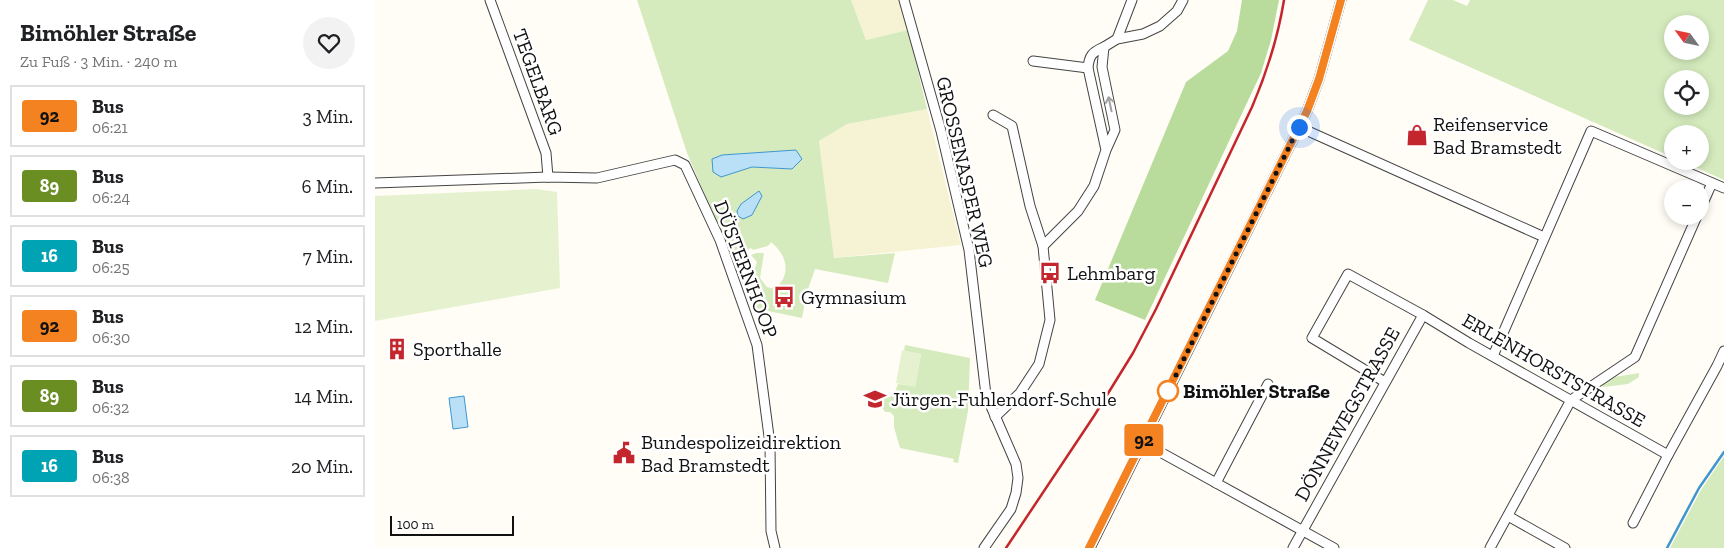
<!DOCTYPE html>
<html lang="de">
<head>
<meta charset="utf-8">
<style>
  :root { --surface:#fff; --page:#f2f2f2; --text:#202124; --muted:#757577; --line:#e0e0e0 }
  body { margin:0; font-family:"Zilla Slab",serif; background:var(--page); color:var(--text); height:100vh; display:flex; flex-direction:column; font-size:19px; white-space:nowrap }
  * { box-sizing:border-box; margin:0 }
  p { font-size:16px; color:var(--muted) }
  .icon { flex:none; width:28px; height:28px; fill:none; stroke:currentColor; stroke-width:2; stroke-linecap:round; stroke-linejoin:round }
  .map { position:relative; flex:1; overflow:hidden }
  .panel { display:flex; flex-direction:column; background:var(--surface); width:375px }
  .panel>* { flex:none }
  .badge { padding:0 10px; border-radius:4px; font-size:18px; line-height:32px }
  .needle { width:32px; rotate:303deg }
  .controls { position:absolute; left:1289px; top:15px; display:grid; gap:10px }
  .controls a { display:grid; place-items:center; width:45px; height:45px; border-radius:50%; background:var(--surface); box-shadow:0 2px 8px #0003; font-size:25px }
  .scale { position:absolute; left:15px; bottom:12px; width:124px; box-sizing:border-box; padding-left:5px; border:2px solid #111; border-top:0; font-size:14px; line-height:18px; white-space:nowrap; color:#111; -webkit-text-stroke:4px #fff; paint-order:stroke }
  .you { position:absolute; width:25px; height:25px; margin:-12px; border:4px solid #fff; border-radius:50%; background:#1a73e8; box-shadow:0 0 0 8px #1a73e833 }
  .map>.badge { position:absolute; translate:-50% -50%; box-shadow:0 0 0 2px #fff }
  .round { display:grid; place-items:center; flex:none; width:52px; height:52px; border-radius:26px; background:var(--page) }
  .overview { display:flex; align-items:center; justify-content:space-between; height:85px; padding:0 20px }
  h1 { font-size:24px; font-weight:700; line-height:38px }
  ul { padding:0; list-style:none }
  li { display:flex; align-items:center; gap:15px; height:62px; margin:0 10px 8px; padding:0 10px; border:2px solid var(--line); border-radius:0px }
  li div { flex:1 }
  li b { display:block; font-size:19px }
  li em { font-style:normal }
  li .badge { min-width:55px; font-weight:700; text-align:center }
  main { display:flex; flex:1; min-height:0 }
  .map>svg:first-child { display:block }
  .farmland { fill:#f6f3d4 }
  .green { fill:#d5ebbd; fill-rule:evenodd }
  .forest { fill:#b9dc9c }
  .pitch { fill:#e6f2cf }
  .water { fill:#b9e0f7; stroke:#3f96cf }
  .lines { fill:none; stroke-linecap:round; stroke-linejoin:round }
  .stream { stroke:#3f96cf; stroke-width:2.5 }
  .minor-casing { stroke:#444; stroke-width:11 }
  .minor { stroke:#fff; stroke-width:9 }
  .rail { stroke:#c4262e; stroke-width:2.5 }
  .oneway { stroke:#a0a0a0 }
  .line-casing { stroke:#fff; stroke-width:11 }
  .line { stroke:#f58220; stroke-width:8 }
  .walk { stroke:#111; stroke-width:5; stroke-dasharray:0 9 }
  .stop-dot { fill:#fff; stroke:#f58220; stroke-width:2.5 }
  .labels { text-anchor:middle; stroke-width:5; stroke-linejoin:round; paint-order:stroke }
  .street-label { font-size:20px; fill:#111; stroke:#fff }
  .poi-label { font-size:20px; fill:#111; stroke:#fff; text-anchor:start }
  .stop-label { font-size:20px; font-weight:bold; fill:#111; stroke:#fff; text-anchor:start }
</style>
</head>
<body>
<main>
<section class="panel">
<div class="overview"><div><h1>Bimöhler Straße</h1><p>Zu Fuß · 3 Min. · 240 m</p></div><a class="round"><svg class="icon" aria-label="heart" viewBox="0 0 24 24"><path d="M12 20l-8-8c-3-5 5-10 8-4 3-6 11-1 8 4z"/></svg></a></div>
<ul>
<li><span class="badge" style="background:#f58220;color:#111">92</span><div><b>Bus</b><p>06:21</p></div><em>3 Min.</em></li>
<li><span class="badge" style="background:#6b8e23;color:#fff">89</span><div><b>Bus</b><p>06:24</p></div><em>6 Min.</em></li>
<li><span class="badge" style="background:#00a3b4;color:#fff">16</span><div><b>Bus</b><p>06:25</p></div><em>7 Min.</em></li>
<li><span class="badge" style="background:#f58220;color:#111">92</span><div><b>Bus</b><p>06:30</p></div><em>12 Min.</em></li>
<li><span class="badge" style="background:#6b8e23;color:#fff">89</span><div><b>Bus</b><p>06:32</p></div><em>14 Min.</em></li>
<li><span class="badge" style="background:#00a3b4;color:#fff">16</span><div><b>Bus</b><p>06:38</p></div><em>20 Min.</em></li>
</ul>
</section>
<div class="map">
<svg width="1349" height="548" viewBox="0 0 1349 548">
  <rect width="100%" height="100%" fill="#fffdf5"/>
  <g class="farmland">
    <path d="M 476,0 L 525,0 L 533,30 L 491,40 Z"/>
    <path d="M 552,109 L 586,245 L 459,258 L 444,141 L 472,124 Z"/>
  </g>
  <g class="green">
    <path d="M 262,0 L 476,0 L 491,40 L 533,30 L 552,109 L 472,124 L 444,141 L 459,258 L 520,253 L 513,283 L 440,269 L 432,292 L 427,318 L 378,308 L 312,153 ZM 337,159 L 417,169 L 377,167 L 346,177 ZM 396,242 C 412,255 417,274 400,289 L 392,287 L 385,278 L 389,253 L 381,253 L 376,255 L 382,262 L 378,273 L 369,278 L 365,276 C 363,264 364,253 376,248 L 378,250 L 393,246 Z"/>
    <path d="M 1053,0 L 1078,0 L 1092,6 L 1095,0 L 1349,0 L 1349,180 L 1307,161 L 1325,161 L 1325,134 L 1298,134 L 1297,157 L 1034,40 ZM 1298,24 L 1325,24 L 1325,51 L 1298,51 ZM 1298,79 L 1325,79 L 1325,106 L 1298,106 Z"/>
    <path d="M 530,345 L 595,358 L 593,411 L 583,463 L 578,462 L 579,459 L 525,448 L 519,427 L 519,416 L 515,412 L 510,412 L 505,404 L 508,399 C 516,396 521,392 523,384 L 540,386 L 546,354 L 529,351 Z"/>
    <path d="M 1264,373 L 1264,377 L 1253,384 L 1228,387 L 1225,383 L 1233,378 Z"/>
    <path d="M 1349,456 L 1349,548 L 1295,548 L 1326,490 Z"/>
  </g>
  <path class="forest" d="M 867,0 L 904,0 L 896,40 L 886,73 L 770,320 L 720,300 L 811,82 L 853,51 L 862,31 Z"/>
  <g class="pitch">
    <path d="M 161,189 L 182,192 L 185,288 L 0,321 L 0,196 Z"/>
    <path d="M 527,350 L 546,354 L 540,387 L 521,383 Z"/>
  </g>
  <g class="water">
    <path d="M 421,150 L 427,159 L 417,169 L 377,167 L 346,177 L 338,172 L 337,159 L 347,155 Z"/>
    <path d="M 384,191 L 387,196 L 377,215 L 368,219 L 363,216 L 362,211 L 366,204 Z"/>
    <path d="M 89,396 L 93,427 L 78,429 L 74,398 Z"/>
  </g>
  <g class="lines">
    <path class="stream" d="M 1292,548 L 1324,488 L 1349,452"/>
    <g class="minor-casing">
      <g id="minor">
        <path d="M 115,0 L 171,153 L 173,177"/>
        <path d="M 529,0 L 566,131 L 594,250 L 611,395 L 641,464 L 643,478 L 641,493 L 636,509 L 609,548"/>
        <path d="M 742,39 L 757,0"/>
        <path d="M 729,47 L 742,39 L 768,34 L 785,26 L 802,11 L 808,0"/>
        <path d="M 658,61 L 713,68"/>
        <path d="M 618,115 L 637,126 L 655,206 L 668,246 L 675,320 L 664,364 L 645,393 L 620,417"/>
        <path d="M 924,127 L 1169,237"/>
        <path d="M 0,183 L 173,177 L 222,178 L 300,160 L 310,165 L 345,240 L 382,345 L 395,444 L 396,531 L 400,548"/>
        <path d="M 1325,210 L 1337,183"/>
        <path d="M 668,246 L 703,211 L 719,186 L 731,150 L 740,130 L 727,67 L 729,47 C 717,52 714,56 713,68 L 731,150"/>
        <path d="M 1118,356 L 1216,131 L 1349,188"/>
        <path d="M 1010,382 L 937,338 L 973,274 L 1048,315 L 1094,343 L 1293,455"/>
        <path d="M 767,442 L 959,548"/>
        <path d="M 841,483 L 893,384"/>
        <path d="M 1133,516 L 1190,548"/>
        <path d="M 1258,523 L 1293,455 L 1342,366 L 1349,351"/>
        <path d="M 715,548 L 932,111 L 944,79 L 966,0"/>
        <path d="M 918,548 L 1048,315"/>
        <path d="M 1115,548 L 1196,400 L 1260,357 L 1322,216"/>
      </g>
    </g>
    <use href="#minor" class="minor"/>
    <path class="rail" d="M 631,548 L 719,416 L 758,353 L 781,309 L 877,107 C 892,72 903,37 909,0"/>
  </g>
  <defs><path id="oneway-shaft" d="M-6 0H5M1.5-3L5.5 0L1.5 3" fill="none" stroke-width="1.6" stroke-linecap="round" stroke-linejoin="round" transform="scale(1.25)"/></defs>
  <use class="oneway" href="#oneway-shaft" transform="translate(735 104) rotate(-102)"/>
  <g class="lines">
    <g class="line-casing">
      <path id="line" d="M 714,548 L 932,111 L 944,79 L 966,0"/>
    </g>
    <use href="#line" class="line"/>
    <path class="walk" d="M 793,391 L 924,127"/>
  </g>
  <defs>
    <g id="shop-bare" transform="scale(1.725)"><path d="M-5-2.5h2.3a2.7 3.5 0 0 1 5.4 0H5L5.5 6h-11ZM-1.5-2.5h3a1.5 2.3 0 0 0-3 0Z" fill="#c4262e" stroke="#fff" stroke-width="2.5" paint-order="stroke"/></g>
    <g id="bus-bare" transform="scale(1.725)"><path d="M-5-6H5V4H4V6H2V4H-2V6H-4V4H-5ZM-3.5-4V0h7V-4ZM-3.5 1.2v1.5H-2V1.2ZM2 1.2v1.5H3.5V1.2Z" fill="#c4262e" stroke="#fff" stroke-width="2.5" paint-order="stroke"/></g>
    <g id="building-bare" transform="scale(1.725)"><path d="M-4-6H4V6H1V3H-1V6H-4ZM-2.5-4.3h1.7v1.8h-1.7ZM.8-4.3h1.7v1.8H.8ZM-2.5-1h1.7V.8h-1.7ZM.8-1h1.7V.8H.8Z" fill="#c4262e" stroke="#fff" stroke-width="2.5" paint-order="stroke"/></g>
    <g id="school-bare" transform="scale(1.725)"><path d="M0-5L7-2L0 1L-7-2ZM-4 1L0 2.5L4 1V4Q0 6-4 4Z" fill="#c4262e" stroke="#fff" stroke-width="2.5" paint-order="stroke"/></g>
    <g id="civic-bare" transform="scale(1.725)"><path d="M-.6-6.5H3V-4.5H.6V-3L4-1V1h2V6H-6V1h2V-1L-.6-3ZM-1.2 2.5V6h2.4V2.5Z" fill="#c4262e" stroke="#fff" stroke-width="2.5" paint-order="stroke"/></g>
  </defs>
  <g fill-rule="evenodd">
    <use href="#shop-bare" x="1042" y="135"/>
    <use href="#bus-bare" x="675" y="273"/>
    <use href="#bus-bare" x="409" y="297"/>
    <use href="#building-bare" x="22" y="349"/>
    <use href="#school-bare" x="500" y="399"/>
    <use href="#civic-bare" x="249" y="453"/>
  </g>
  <circle class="stop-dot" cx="793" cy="391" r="10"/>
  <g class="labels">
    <g class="street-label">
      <text transform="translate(163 82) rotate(70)" y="7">TEGELBARG</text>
      <text transform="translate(590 172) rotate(77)" y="7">GROSSENASPER WEG</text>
      <text transform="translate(371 269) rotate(69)" y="7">DÜSTERNHOOP</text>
      <text transform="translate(1179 370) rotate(30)" y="7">ERLENHORSTSTRASSE</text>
      <text transform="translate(972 414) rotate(-61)" y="7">DÖNNEWEGSTRASSE</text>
    </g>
    <g class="poi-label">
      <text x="1058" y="131">Reifenservice<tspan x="1058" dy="23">Bad Bramstedt</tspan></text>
      <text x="692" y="280">Lehmbarg</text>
      <text x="426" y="304">Gymnasium</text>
      <text x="38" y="356">Sporthalle</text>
      <text x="516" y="406">Jürgen-Fuhlendorf-Schule</text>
      <text x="266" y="449">Bundespolizeidirektion<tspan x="266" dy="23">Bad Bramstedt</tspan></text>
    </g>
    <g class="stop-label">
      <text x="808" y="398">Bimöhler Straße</text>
    </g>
  </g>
</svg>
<div class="controls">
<a><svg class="needle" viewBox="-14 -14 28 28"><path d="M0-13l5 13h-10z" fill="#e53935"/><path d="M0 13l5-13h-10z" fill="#757577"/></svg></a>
<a><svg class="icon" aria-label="locate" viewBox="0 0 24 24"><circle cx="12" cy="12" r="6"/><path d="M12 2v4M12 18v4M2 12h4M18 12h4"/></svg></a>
<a>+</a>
<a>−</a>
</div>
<div class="scale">100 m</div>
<div class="you" style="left:924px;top:127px"></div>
<b class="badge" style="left:769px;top:440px;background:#f58220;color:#111">92</b>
</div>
</main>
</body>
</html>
